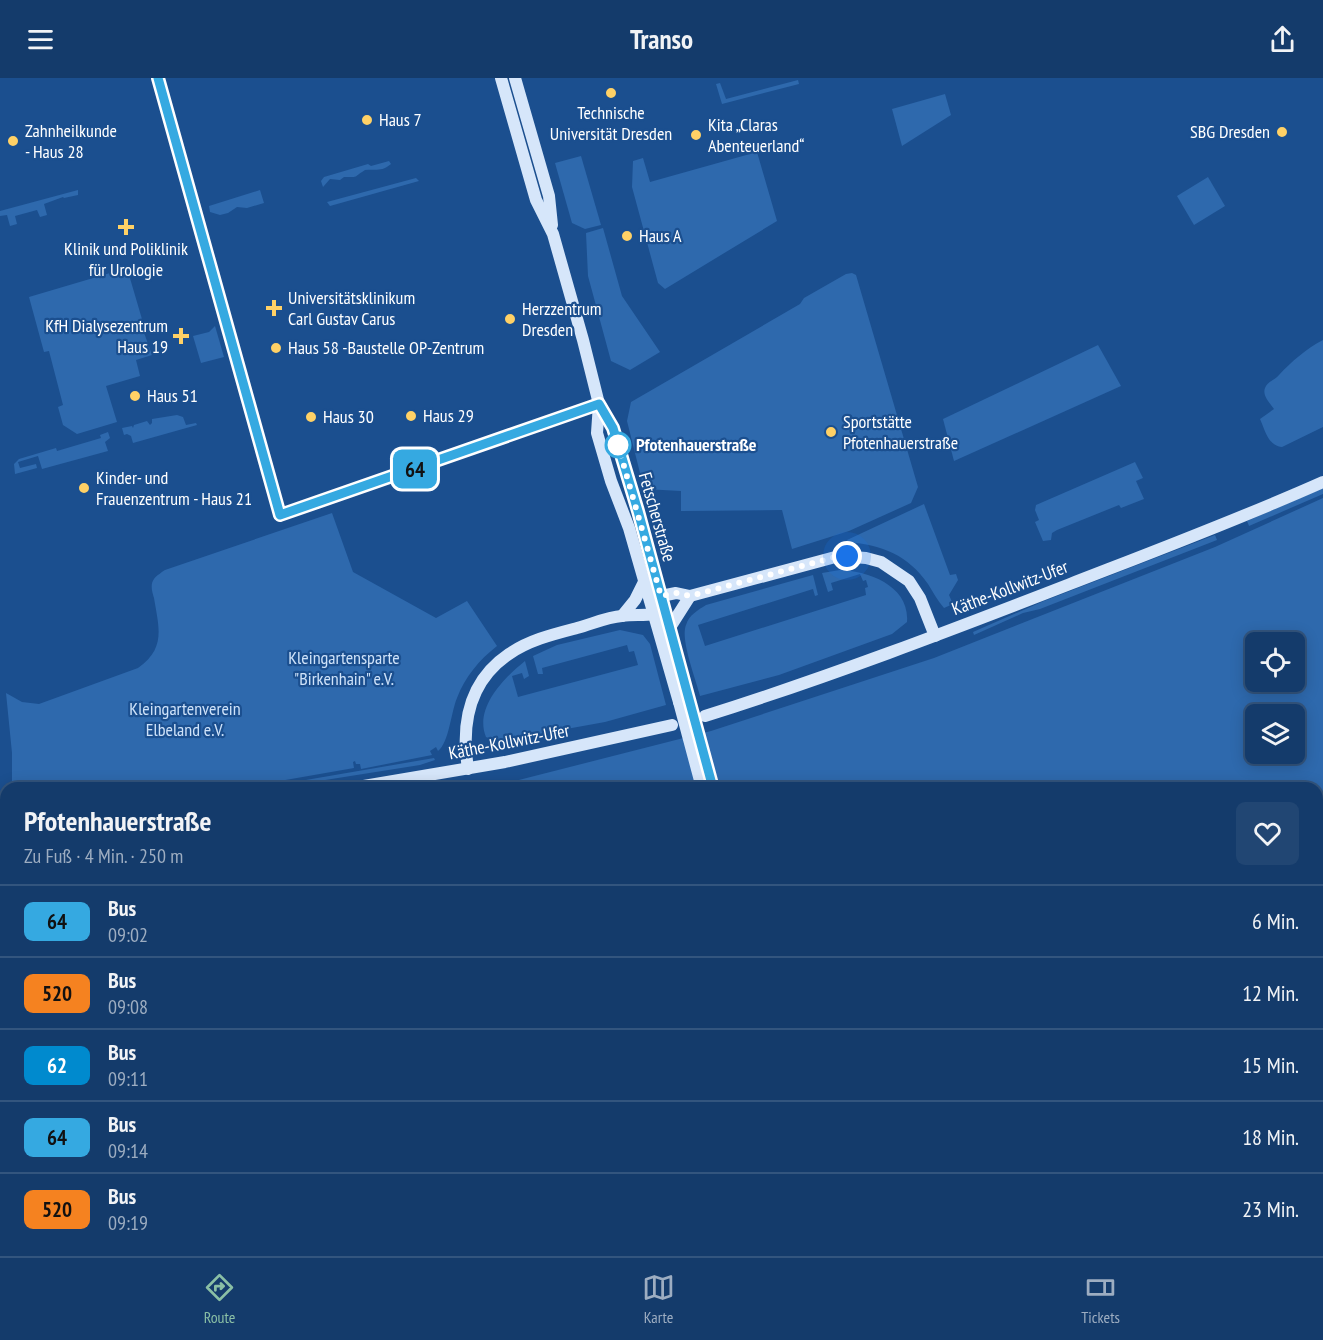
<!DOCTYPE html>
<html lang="de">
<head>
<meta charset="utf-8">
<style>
  :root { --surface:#143b6b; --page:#214673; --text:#f1f3f6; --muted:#9dadc1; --line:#33557e; --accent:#8abfa5 }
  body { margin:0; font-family:"PT Sans Narrow",sans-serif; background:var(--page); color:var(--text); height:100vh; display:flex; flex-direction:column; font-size:22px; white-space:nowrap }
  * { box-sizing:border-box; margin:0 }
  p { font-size:20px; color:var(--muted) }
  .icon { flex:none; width:33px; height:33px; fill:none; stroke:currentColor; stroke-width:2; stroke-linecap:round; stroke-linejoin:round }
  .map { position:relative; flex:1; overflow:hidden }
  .details { position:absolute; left:0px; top:704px; width:1323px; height:476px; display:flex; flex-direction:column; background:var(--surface); border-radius:18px 18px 0 0; box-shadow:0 3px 15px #0003,0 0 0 2px var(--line) }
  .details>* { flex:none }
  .badge { padding:0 12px; border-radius:9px; font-size:21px; line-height:39px }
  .controls { position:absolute; left:1245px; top:554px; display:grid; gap:12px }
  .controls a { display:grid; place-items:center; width:60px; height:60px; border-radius:9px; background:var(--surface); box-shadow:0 3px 15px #0003,0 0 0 2px var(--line); font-size:30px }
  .you { position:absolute; width:30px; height:30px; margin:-15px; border:4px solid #fff; border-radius:50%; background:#1a73e8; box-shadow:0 0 0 9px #1a73e833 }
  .map>.badge { position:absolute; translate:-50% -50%; box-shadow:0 0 0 3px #fff }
  .round { display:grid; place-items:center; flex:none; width:63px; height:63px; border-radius:9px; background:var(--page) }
  .headline { display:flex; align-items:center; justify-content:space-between; height:102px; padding:0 24px }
  h1 { font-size:28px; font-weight:800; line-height:45px }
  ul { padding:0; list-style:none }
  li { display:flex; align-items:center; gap:18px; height:72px; padding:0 24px; border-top:2px solid var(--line) }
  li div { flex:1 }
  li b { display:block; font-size:22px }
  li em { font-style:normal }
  li .badge { min-width:66px; font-weight:700; text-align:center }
  header { display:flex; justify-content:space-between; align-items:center; height:78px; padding:0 24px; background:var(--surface); font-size:27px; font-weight:800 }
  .dock { display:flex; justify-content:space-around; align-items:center; height:84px; border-top:2px solid var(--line); background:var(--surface); font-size:16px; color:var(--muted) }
  .dock a { display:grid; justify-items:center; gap:3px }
  .dock .active { color:var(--accent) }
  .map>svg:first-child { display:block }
  .green { fill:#2e69ad; fill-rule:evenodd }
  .water { fill:#3c6290; stroke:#9cc4f0; stroke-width:1.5 }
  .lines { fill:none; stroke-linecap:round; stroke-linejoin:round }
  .ferry { stroke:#b5d3f5; stroke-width:1.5; stroke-dasharray:8 6; stroke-linecap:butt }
  .secondary { stroke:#d6e6fa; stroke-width:12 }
  .secondary-bridge { stroke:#d6e6fa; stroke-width:12 }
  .line-casing { stroke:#fff; stroke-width:14 }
  .line { stroke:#35a9e1; stroke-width:9 }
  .walk { stroke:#fff; stroke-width:6; stroke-dasharray:0 10.8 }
  .poi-dot { fill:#ffd166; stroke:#1b4f8f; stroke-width:2 }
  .stop-dot { fill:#fff; stroke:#35a9e1; stroke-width:3 }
  .labels { text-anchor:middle; stroke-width:4.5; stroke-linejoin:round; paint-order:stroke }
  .poi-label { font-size:18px; fill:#fff; stroke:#1b4f8f; text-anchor:start }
  .stop-label { font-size:18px; font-weight:bold; fill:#fff; stroke:#1b4f8f; text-anchor:start }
  .street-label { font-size:18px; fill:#fff; stroke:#1b4f8f }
  .park-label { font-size:18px; fill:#cfe3fa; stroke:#1b4f8f }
</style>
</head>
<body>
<header><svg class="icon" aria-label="menu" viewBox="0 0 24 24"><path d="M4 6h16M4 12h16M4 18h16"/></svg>Transo<svg class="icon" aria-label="share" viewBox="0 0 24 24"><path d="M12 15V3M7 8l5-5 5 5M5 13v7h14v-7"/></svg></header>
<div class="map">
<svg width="1323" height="1178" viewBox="0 0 1323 1178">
  <rect width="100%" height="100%" fill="#1b4f8f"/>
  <g class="green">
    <path d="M 798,2 L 799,6 L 722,26 L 716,6 L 720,5 L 726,21 Z"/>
    <path d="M 945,16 L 951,37 L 902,68 L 892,31 Z"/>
    <path d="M 757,74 L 777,143 L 665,211 L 658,205 L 632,109 L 633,83 L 643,80 L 650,104 Z"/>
    <path d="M 581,78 L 601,147 L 585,151 L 572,145 L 555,85 Z"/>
    <path d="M 389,83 L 391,86 C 381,94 377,91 365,92 C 352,100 360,99 344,99 L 340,102 L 330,101 L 323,109 L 321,103 L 324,99 L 368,86 L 371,88 Z"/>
    <path d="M 1208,99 L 1225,128 L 1194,147 L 1177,118 Z"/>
    <path d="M 416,100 L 419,103 L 330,128 L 327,124 Z"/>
    <path d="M 78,112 L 78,117 L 64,120 L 63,119 L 44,126 L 47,137 L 40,139 L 37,132 L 15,138 L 17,146 L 10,148 L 7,137 L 0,138 L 0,133 Z"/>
    <path d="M 260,112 L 264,125 L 247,130 L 237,129 L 228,135 L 220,137 L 210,134 L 209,128 Z"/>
    <path d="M 603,150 L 622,218 L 660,274 L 630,292 L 611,283 L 588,198 L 586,155 Z"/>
    <path d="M 127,190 L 144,248 L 142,249 L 152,277 L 136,282 L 140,298 L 106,308 L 117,344 L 77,356 L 63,347 L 58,329 L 63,327 L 49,273 L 44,274 L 29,219 Z"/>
    <path d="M 852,195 L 856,197 L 918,409 L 911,425 L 849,453 L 792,471 L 782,432 L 681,433 L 681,413 L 644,411 L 627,343 L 631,324 L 800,226 L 804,220 L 846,196 Z"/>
    <path d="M 215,248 L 224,279 L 201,285 L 193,258 L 209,254 Z"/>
    <path d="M 1323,262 L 1323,349 L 1282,369 C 1268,368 1265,352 1260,341 L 1274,331 C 1270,325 1262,318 1265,310 C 1267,304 1275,302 1279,297 C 1291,284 1307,270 1323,262 Z"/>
    <path d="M 1098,267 L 1121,308 L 954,383 L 943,341 Z"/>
    <path d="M 177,337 L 183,339 L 186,347 L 196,345 L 197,347 L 133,365 L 131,358 L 127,356 L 124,357 L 122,350 L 132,348 L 133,350 L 134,347 L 147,343 L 150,347 L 152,345 L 152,341 Z"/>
    <path d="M 108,354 L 110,360 L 105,364 L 108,373 L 42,391 L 38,378 L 18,384 L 20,390 L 36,386 L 37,390 L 15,396 L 14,386 L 19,381 L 56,370 L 57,373 L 101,360 L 100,357 Z"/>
    <path d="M 1135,384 L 1143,400 L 1136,403 L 1144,421 L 1121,430 L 1119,427 L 1057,452 L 1052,455 L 1051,462 L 1043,463 L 1035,444 L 1039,442 L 1035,432 L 1036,427 Z"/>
    <path d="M 1323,410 L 1323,416 L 1249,448 L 1247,443 Z"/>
    <path d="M 1323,420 L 1323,731 L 1317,734 L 1317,710 L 478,710 L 511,704 L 711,653 L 934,580 L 1215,469 ZM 1256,564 L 1294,564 L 1294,603 L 1256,603 ZM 1256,636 L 1294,636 L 1294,675 L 1256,675 Z"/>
    <path d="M 924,426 L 950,497 L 956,496 L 958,502 L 949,517 L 953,526 L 944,530 C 937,522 933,514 928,506 C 908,477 882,467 848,464 L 847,462 Z"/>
    <path d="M 332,435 L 353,494 L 436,540 L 467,523 L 497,568 C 479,582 465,599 457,620 C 451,634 449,665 438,673 L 436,669 L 430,673 L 432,677 L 361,691 L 360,686 L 356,686 L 355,683 L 353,684 L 354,690 L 239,710 L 12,709 L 12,675 L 6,615 L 22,624 L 39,626 L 138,590 C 166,570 159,550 154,520 C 152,514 150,506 154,501 C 156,498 162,494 165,492 Z"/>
    <path d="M 1215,457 L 1217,462 L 1040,531 L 1023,535 L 974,557 L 973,554 L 1044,523 Z"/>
    <path d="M 840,492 C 869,493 910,508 907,544 L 892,556 L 779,597 L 700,618 C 696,601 680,562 686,547 C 689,537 698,532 706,527 L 813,497 L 818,517 L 815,518 L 813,511 L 698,547 L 705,568 L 866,517 L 865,510 L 868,509 L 866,502 L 863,503 L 860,496 L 831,505 L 833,512 L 828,514 L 822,495 Z"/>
    <path d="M 620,552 L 643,557 L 650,566 L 666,627 L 605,644 L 522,659 L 495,663 L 486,659 C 474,630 504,600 525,583 L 529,598 L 524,601 L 522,595 L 512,598 L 518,619 L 638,587 L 634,573 L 629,574 L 627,567 L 542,590 L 543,596 L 538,596 L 533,578 L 557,567 Z"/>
    <path d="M 434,680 L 435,682 L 420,687 L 281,709 L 265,709 Z"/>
    <path d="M 0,758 L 6,758 L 6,1173 L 115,1173 L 89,1178 L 0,1178 Z"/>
    <path d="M 1323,993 L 1323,1178 L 817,1178 L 833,1173 L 1317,1173 L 1317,996 Z"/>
  </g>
  <g class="water">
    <path d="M 1323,781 L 1323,993 L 1317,996 L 1317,785 Z"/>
    <path d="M 115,1173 L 833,1173 L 817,1178 L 89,1178 Z"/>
  </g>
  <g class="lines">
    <g class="ferry">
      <path d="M 1317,861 L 1323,858"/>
      <path d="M 481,1178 L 501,1173"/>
    </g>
    <g class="secondary">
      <path d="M 501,0 L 536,122 L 553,156 L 583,262 L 599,326 L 597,355 L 611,403 L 629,450 L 679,624"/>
      <path d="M 515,0 L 549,118 L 552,147"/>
      <path d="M 600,327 L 613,350 L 638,433 L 689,621"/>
      <path d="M 661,518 L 676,515 L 690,518 L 839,478 L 866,480 L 881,484 L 909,503 L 920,520 L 935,558"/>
      <path d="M 622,538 L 635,522 L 645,502"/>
      <path d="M 669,551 L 690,518"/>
      <path d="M 705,638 C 829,599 949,553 1070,506 C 1155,473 1240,441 1323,404"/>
      <path d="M 468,691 C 461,646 469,603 509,576 C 529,562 554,556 577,550 C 592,546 607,539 622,538 C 633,536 643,538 654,536"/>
      <path d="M 352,710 L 505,684 L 672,647"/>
      <path d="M 0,750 L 6,750"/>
      <path d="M 829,1173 L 831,1178"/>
      <path d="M 840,1173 L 841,1178"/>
    </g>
    <g class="secondary-bridge">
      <path d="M 689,621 L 713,710"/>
      <path d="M 679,624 L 702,710"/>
    </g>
  </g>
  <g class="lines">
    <g class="line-casing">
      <path id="line" d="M 158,0 L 280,437 L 599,326 L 613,350 L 638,433 L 713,710"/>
    </g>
    <use href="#line" class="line"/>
    <path class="walk" d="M 618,367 L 661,518 L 676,515 L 690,518 L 839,478 L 847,478"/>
  </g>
  <g class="poi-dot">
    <circle cx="611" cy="15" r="6"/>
    <circle cx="367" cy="42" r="6"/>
    <circle cx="1282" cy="54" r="6"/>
    <circle cx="696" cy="57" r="6"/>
    <circle cx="13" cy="63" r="6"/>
    <path d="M123 140h6v6h6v6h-6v6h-6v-6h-6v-6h6z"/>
    <circle cx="627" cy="158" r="6"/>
    <path d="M271 221h6v6h6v6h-6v6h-6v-6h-6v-6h6z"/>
    <circle cx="510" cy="241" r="6"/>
    <path d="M178 249h6v6h6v6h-6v6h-6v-6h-6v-6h6z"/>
    <circle cx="276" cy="270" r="6"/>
    <circle cx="135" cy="318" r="6"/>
    <circle cx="411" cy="338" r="6"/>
    <circle cx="311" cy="339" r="6"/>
    <circle cx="831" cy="354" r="6"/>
    <circle cx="84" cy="410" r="6"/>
  </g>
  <circle class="stop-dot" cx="618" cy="367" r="12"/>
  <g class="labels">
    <g class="poi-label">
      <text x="611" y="41" text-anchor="middle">Technische<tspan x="611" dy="21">Universität Dresden</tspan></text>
      <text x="379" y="48">Haus 7</text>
      <text x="708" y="53">Kita „Claras<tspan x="708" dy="21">Abenteuerland“</tspan></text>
      <text x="25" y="59">Zahnheilkunde<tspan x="25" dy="21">- Haus 28</tspan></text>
      <text x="1270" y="60" text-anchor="end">SBG Dresden</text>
      <text x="639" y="164">Haus A</text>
      <text x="126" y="177" text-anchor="middle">Klinik und Poliklinik<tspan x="126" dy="21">für Urologie</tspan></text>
      <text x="288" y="226">Universitätsklinikum<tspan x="288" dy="21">Carl Gustav Carus</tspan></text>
      <text x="522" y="237">Herzzentrum<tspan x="522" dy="21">Dresden</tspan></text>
      <text x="168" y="254" text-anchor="end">KfH Dialysezentrum<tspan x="168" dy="21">Haus 19</tspan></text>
      <text x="288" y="276">Haus 58 -Baustelle OP-Zentrum</text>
      <text x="147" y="324">Haus 51</text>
      <text x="423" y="344">Haus 29</text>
      <text x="323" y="345">Haus 30</text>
      <text x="843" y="350">Sportstätte<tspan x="843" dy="21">Pfotenhauerstraße</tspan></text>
      <text x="96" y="406">Kinder- und<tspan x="96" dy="21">Frauenzentrum - Haus 21</tspan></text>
    </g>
    <g class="stop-label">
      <text x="636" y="373">Pfotenhauerstraße</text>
    </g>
    <g class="street-label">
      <text transform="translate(657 439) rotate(74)" y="6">Fetscherstraße</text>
      <text transform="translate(1010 510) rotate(-21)" y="6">Käthe-Kollwitz-Ufer</text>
      <text transform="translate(509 664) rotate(-11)" y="6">Käthe-Kollwitz-Ufer</text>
    </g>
    <g class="park-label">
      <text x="344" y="586">Kleingartensparte<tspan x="344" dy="21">"Birkenhain" e.V.</tspan></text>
      <text x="185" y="637">Kleingartenverein<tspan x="185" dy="21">Elbeland e.V.</tspan></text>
    </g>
  </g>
</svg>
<div class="controls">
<a><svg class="icon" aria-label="locate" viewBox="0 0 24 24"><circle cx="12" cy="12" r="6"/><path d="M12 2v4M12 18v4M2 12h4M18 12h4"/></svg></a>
<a><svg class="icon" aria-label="layers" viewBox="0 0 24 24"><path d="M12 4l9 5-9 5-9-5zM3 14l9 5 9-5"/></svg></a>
</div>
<div class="you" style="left:847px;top:478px"></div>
<b class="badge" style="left:415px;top:391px;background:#35a9e1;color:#111">64</b>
<section class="details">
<div class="headline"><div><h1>Pfotenhauerstraße</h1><p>Zu Fuß · 4 Min. · 250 m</p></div><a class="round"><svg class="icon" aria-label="heart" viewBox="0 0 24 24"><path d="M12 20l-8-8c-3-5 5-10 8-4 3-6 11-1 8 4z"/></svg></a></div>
<ul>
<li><span class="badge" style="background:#35a9e1;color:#111">64</span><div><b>Bus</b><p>09:02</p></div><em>6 Min.</em></li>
<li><span class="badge" style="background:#f58220;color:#111">520</span><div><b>Bus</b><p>09:08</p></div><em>12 Min.</em></li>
<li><span class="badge" style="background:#008ace;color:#fff">62</span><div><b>Bus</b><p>09:11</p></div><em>15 Min.</em></li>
<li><span class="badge" style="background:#35a9e1;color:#111">64</span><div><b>Bus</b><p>09:14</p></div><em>18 Min.</em></li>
<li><span class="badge" style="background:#f58220;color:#111">520</span><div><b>Bus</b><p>09:19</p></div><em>23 Min.</em></li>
</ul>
</section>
</div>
<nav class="dock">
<a class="active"><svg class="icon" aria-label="directions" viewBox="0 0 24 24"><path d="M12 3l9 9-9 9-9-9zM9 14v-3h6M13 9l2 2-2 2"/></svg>Route</a>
<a><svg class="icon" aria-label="map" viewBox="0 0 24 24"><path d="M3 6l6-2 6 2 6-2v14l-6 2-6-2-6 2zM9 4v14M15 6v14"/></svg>Karte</a>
<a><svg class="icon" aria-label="tickets" viewBox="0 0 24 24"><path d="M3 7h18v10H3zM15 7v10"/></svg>Tickets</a>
</nav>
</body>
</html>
